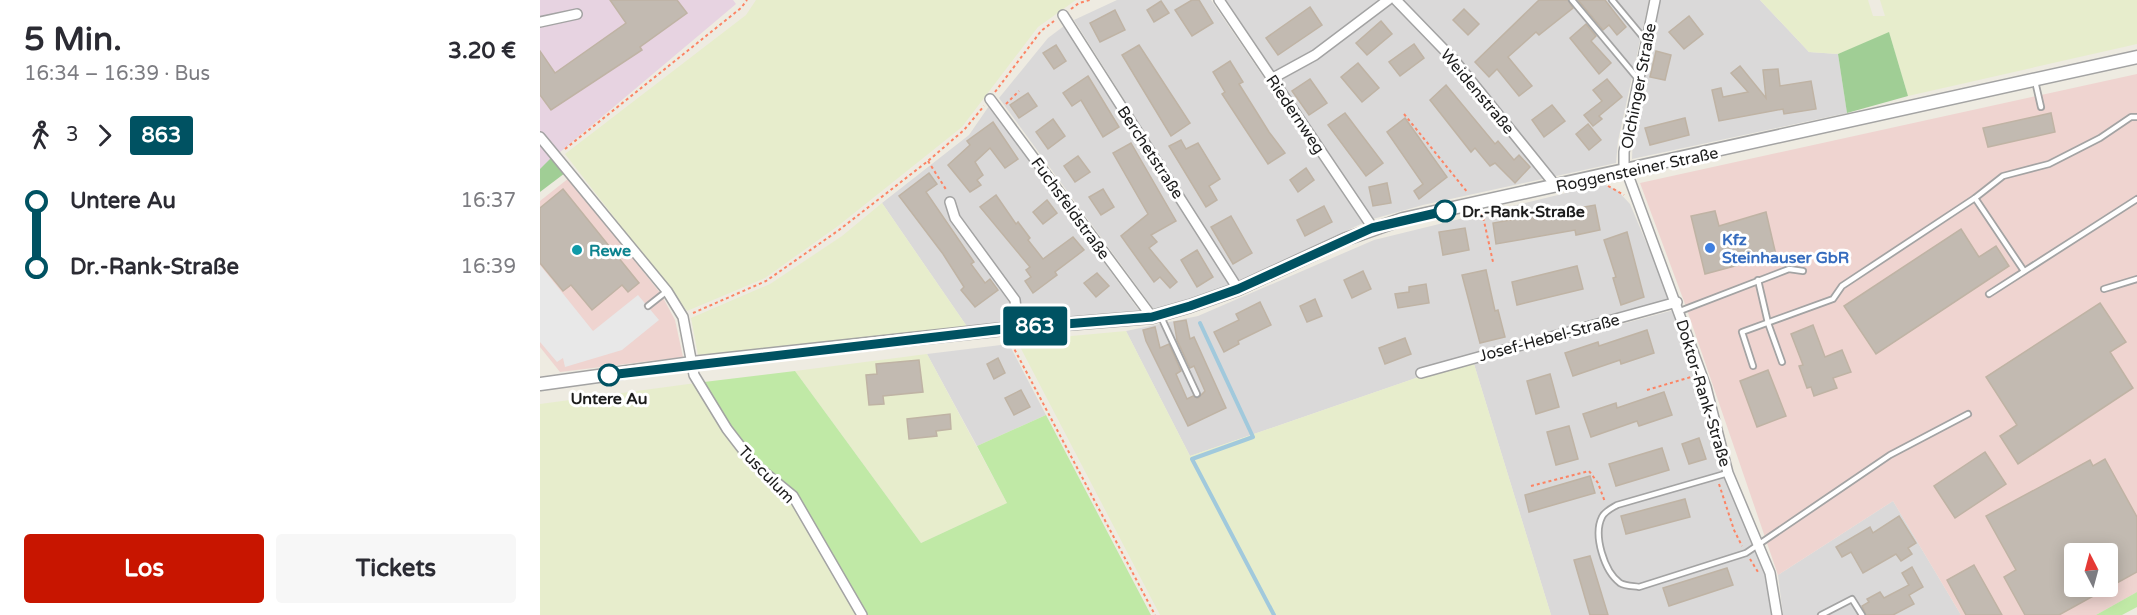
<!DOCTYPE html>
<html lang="de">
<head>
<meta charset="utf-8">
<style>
  :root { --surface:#fff; --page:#f7f7f7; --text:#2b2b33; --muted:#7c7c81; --accent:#c81500 }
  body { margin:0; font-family:"Varela Round",sans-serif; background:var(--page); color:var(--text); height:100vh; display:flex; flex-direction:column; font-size:22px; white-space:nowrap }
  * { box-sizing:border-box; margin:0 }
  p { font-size:20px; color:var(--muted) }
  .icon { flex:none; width:33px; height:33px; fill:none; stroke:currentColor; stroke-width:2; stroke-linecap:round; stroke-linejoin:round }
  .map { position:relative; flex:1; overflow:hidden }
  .sheet { display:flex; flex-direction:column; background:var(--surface); width:540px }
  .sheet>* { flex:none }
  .badge { padding:0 12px; border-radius:4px; font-size:21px; line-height:39px }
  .needle { width:39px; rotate:354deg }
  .controls { position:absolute; left:1524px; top:543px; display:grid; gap:12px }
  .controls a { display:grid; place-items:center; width:54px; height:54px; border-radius:6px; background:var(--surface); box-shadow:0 3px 15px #0003; font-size:30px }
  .map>.badge { position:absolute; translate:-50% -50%; box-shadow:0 0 0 3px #fff }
  .legs { display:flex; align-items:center; gap:9px; height:66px; padding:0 24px; font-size:20px }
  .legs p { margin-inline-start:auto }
  .head { display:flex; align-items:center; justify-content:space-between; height:102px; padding:0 24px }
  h1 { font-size:33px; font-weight:700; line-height:45px }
  .action { display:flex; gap:12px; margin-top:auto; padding:12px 24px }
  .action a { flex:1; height:69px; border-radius:6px; background:var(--accent); color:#fff; font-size:24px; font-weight:700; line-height:69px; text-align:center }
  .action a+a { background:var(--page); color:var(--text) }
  ul { padding:0 24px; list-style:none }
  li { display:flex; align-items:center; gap:21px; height:66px; font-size:22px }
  li i { display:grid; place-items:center; width:9px; height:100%; margin:0 8px; background:currentColor }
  li i::after { content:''; width:15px; height:15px; margin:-8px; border:4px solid; border-radius:50%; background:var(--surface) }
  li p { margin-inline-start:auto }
  li:first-child i { background:linear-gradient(#0000 50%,currentColor 0) }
  li:last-child i { background:linear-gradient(currentColor 50%,#0000 0) }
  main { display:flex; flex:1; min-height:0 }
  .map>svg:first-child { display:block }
  .residential { fill:#dad9d9 }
  .commercial { fill:#efd4d0; fill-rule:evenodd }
  .industrial { fill:#e7d3e1 }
  .farmland { fill:#e7edcc }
  .grass { fill:#c0e9a6 }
  .forest { fill:#a0ce95 }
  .parking { fill:#e8e8e8 }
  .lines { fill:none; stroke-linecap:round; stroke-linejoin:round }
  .stream { stroke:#a1c9dc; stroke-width:4 }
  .building { fill:#c2bab1; stroke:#bfb3a4; stroke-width:1.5; fill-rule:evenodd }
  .service-casing { stroke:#a3a3a3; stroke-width:8 }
  .minor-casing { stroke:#a3a3a3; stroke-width:12 }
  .tertiary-casing { stroke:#a3a3a3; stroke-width:15 }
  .path { stroke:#fc8464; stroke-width:2; stroke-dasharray:3 3; stroke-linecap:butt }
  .service { stroke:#fff; stroke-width:4.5 }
  .minor { stroke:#fff; stroke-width:9 }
  .tertiary { stroke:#fff; stroke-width:12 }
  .line-1-casing { stroke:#fff; stroke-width:14 }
  .line-1 { stroke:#005262; stroke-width:9 }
  .stop-1-dot { fill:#fff; stroke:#005262; stroke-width:3 }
  .shop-dot { fill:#3f7fe0; stroke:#fff; stroke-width:2 }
  .culture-dot { fill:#0f9aa8; stroke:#fff; stroke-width:2 }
  .labels { text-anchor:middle; stroke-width:6; stroke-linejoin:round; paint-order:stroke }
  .street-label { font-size:16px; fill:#1c1c1c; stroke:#fff }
  .stop-label { font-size:16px; font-weight:bold; fill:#1c1c1c; stroke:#fff; text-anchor:start }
  .shop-label { font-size:16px; font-weight:bold; fill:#366cbe; stroke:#fff; text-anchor:start }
  .culture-label { font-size:16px; font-weight:bold; fill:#0d838f; stroke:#fff; text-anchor:start }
</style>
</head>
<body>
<main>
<section class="sheet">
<div class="head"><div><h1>5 Min.</h1><p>16:34 – 16:39 · Bus</p></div><b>3.20 €</b></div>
<div class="legs"><svg class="icon" aria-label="walk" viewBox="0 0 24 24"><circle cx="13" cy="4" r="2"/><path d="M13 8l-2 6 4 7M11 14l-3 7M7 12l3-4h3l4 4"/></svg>3<svg class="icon" aria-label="forward" viewBox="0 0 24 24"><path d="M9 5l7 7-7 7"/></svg><b class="badge" style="background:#005262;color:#fff">863</b></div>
<ul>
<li><i style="color:#005262"></i><b>Untere Au</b><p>16:37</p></li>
<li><i style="color:#005262"></i><b>Dr.-Rank-Straße</b><p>16:39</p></li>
</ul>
<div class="action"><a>Los</a><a>Tickets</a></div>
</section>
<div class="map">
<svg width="1597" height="615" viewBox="0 0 1597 615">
  <rect width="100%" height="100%" fill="#eeebe1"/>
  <g class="residential">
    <path d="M 577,0 L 671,0 L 823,223 L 699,282 L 534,20 Z"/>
    <path d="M 686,0 L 1109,0 L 1078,141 L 1076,163 L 883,205 L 833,219 Z"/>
    <path d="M 1119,0 L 1220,0 L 1269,52 L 1298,54 L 1307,113 L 1092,159 L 1093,133 Z"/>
    <path d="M 524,26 L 692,285 L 615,311 L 459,98 L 508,38 Z"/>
    <path d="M 449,106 L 601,313 L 428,328 L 342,203 L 429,135 Z"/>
    <path d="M 1063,184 L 1077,190 L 1090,204 L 1130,299 L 881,369 L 876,378 L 650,456 L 586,331 L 658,316 L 834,240 Z"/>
    <path d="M 1134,310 L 1163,389 L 1182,467 L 1226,575 L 1234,615 L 1011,615 L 934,364 Z"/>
    <path d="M 469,344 L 506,415 L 437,446 L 387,354 Z"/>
    <path d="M 1353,501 L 1421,615 L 1243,615 L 1238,575 Z"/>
  </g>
  <g class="commercial">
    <path d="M 1597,74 L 1597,592 L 1556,615 L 1421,615 L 1353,501 L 1238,575 L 1145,304 L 1100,183 ZM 1534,554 L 1568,554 L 1568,586 L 1534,586 Z"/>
    <path d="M 29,178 L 121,294 L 135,320 L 143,357 L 20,372 L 0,347 L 0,201 Z"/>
  </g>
  <path class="industrial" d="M 0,0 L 193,0 L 196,4 L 0,169 Z"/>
  <g class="farmland">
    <path d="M 216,0 L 536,0 L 498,27 L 422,127 L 298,226 L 225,278 L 147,311 L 25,154 L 206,15 Z"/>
    <path d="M 1220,0 L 1328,0 L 1333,16 L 1345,16 L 1340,0 L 1597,0 L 1597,44 L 1368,96 L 1349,33 L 1298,54 L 1269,52 Z"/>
    <path d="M 342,203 L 428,328 L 158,355 L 151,318 L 230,284 L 302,236 Z"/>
    <path d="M 586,331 L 650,456 L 876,378 L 934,364 L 1011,615 L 620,615 L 477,341 Z"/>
    <path d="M 387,354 L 467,503 L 381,543 L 255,371 Z"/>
    <path d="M 156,383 L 183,432 L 210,467 L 249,499 L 318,615 L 0,615 L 0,404 Z"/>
  </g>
  <g class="grass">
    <path d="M 255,371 L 381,543 L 467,503 L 437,446 L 506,415 L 611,615 L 327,615 L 256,494 L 217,461 L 190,426 L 164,382 Z"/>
    <path d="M 1597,592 L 1597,607 L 1582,615 L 1556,615 Z"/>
  </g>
  <g class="forest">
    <path d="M 1349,32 L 1368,96 L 1307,113 L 1298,54 Z"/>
    <path d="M 13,156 L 25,173 L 0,192 L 0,169 Z"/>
  </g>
  <path class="parking" d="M 0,265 L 53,331 L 98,295 L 119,320 L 82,350 L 25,367 L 23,358 L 17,362 L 0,342 Z"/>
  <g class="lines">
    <path class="stream" d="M 660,323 L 713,437 L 652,459 L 734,615"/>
  </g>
  <g class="building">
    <path d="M 70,0 L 137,0 L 147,13 L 100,47 L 102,50 L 11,110 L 0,95 L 0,51 L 15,73 L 86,23 Z"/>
    <path d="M 652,0 L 659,0 L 673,23 L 652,36 L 635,10 Z"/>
    <path d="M 999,0 L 1028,0 L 1033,8 L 999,35 L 996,32 L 968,57 L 992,86 L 979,96 L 957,69 L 949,77 L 935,62 Z"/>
    <path d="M 1038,0 L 1065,0 L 1086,27 L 1077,35 L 1069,25 L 1063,30 Z"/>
    <path d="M 621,1 L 629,13 L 614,22 L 607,10 Z"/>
    <path d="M 770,7 L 782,25 L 738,55 L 726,38 Z"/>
    <path d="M 924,9 L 939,24 L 928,35 L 913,20 Z"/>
    <path d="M 575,10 L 585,30 L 560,42 L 550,23 Z"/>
    <path d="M 1149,16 L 1163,34 L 1144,49 L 1129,32 Z"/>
    <path d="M 841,21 L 852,34 L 827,55 L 816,43 Z"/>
    <path d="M 1046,24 L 1056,36 L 1051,41 L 1071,63 L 1059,74 L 1030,38 Z"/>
    <path d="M 874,44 L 884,58 L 860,76 L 849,62 Z"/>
    <path d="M 516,45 L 526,61 L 514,69 L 503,53 Z"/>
    <path d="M 599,45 L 650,123 L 631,136 L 582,55 Z"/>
    <path d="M 1116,51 L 1131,55 L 1125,80 L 1110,77 Z"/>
    <path d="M 690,61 L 703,82 L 699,84 L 729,132 L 745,153 L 728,164 L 682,94 L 685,92 L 673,72 Z"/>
    <path d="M 818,63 L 839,88 L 822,102 L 801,77 Z"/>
    <path d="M 1200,66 L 1226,98 L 1223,70 L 1238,69 L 1240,86 L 1271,81 L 1276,109 L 1244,114 L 1243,109 L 1179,121 L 1172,90 L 1181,88 L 1183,97 L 1208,92 L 1191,73 Z"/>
    <path d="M 548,76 L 579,127 L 563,137 L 541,100 L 532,106 L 523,93 Z"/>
    <path d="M 770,79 L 787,103 L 769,115 L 752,91 Z"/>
    <path d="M 1067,79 L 1082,97 L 1059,116 L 1062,119 L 1053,126 L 1044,115 L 1062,101 L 1053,90 Z"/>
    <path d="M 906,85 L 955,144 L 958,141 L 974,160 L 979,155 L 990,167 L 975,183 L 955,163 L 950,166 L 935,148 L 931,152 L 890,100 Z"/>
    <path d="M 488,93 L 497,106 L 479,118 L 470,105 Z"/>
    <path d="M 1012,105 L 1025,121 L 1004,137 L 992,120 Z"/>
    <path d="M 805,113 L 843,163 L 826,176 L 788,125 Z"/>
    <path d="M 1511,113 L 1515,132 L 1448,147 L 1443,128 Z"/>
    <path d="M 865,118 L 907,177 L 879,199 L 874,191 L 883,184 L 847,132 Z"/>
    <path d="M 1145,118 L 1149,135 L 1110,145 L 1105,128 Z"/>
    <path d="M 513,119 L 525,136 L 508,149 L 496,132 Z"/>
    <path d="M 453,122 L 478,159 L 465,168 L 450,148 L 435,162 L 443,175 L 437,180 L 441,185 L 430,192 L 408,165 L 430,145 L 427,141 Z"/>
    <path d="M 1048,124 L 1061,140 L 1049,150 L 1036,134 Z"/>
    <path d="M 641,140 L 646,149 L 658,143 L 680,179 L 669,186 L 677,200 L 666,207 L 629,146 Z"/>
    <path d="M 591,143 L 636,221 L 611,235 L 617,242 L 609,248 L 637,282 L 630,288 L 620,277 L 614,282 L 581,236 L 608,214 L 573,153 Z"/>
    <path d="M 538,156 L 550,172 L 535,182 L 524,166 Z"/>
    <path d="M 766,168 L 774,180 L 758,192 L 750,180 Z"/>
    <path d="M 389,173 L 397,184 L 386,192 L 434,262 L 431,264 L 445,283 L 450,279 L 458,290 L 435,307 L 421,290 L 424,287 L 403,254 L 359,196 Z"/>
    <path d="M 847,183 L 851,203 L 833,206 L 829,187 Z"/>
    <path d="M 23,189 L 99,283 L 88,292 L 82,285 L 52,310 L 31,285 L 23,291 L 0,263 L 0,208 Z"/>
    <path d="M 563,189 L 574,207 L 561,215 L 549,197 Z"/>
    <path d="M 456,195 L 476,224 L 478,222 L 490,238 L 488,240 L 503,259 L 533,237 L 544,250 L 515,272 L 517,275 L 493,293 L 485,281 L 491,277 L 486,270 L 490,267 L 440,207 Z"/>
    <path d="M 507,200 L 517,213 L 503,224 L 493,212 Z"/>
    <path d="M 1055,205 L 1060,230 L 1036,235 L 1035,230 L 956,244 L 953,223 Z"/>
    <path d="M 784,206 L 792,222 L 765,236 L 757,220 Z"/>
    <path d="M 1175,211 L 1179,226 L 1226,212 L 1236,255 L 1165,274 L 1151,216 Z"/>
    <path d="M 691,216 L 712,253 L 693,264 L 671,227 Z"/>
    <path d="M 925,228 L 929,250 L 903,255 L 899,232 Z"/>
    <path d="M 1421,229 L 1439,257 L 1456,246 L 1469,266 L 1336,354 L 1304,306 Z"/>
    <path d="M 1087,232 L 1104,297 L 1081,305 L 1073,278 L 1076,277 L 1064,240 Z"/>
    <path d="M 657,250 L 673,277 L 657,287 L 641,260 Z"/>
    <path d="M 1037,266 L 1043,289 L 977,305 L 972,282 Z"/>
    <path d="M 946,270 L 955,311 L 958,310 L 965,337 L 940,343 L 922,275 Z"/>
    <path d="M 823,271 L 831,289 L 812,298 L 804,280 Z"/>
    <path d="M 557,273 L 569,286 L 556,297 L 544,283 Z"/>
    <path d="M 886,284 L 889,303 L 858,308 L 855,294 L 869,292 L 869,287 Z"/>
    <path d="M 775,299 L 782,316 L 767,322 L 760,306 Z"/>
    <path d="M 720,302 L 731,325 L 698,341 L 699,344 L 684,352 L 674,332 L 699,320 L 696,314 Z"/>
    <path d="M 1560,303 L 1586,342 L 1570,352 L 1593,388 L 1478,464 L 1460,436 L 1477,425 L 1446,377 Z"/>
    <path d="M 646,320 L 650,339 L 654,337 L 686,408 L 648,426 L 606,341 L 603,330 L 615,327 L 620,348 L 629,344 L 641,371 L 636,374 L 647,399 L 653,396 L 658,398 L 665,391 L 654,366 L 650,368 L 637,340 L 634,322 Z"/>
    <path d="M 1273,325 L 1285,357 L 1302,350 L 1311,372 L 1293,378 L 1297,388 L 1274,396 L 1271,387 L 1267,388 L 1259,366 L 1263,365 L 1251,334 Z"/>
    <path d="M 1107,330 L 1114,353 L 1081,364 L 1080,360 L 1033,376 L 1025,353 L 1058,342 L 1059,346 Z"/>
    <path d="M 865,338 L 871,354 L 845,364 L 839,348 Z"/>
    <path d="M 458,358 L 465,373 L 454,379 L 447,364 Z"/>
    <path d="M 379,360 L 383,392 L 343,396 L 344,404 L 329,405 L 326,375 L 337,374 L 336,364 Z"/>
    <path d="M 1228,370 L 1246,416 L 1217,427 L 1200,381 Z"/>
    <path d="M 1010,374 L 1019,407 L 996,414 L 987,381 Z"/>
    <path d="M 481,390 L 490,407 L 474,415 L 465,398 Z"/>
    <path d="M 1124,392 L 1132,415 L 1099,426 L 1097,421 L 1051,437 L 1043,414 L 1076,403 L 1077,408 Z"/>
    <path d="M 410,414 L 411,429 L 396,431 L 397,436 L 369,439 L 367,419 Z"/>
    <path d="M 1029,426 L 1038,459 L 1016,465 L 1007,432 Z"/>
    <path d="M 1159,438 L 1166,459 L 1149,464 L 1142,444 Z"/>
    <path d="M 1122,448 L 1129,470 L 1076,486 L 1069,464 Z"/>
    <path d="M 1445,452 L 1466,484 L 1415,518 L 1394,486 Z"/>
    <path d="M 1565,459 L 1597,517 L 1597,572 L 1519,615 L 1485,615 L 1464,577 L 1476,570 L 1446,516 L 1550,460 L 1553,466 ZM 1534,554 L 1568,554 L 1568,586 L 1534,586 Z"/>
    <path d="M 1050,476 L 1055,493 L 989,512 L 985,495 Z"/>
    <path d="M 1145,499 L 1150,517 L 1086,534 L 1081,516 Z"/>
    <path d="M 1359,516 L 1376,543 L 1368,548 L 1372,554 L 1361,561 L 1356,554 L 1323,573 L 1311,552 L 1302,557 L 1296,547 L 1330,527 L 1333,533 Z"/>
    <path d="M 1050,556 L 1068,615 L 1050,615 L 1034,560 Z"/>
    <path d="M 1434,565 L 1462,615 L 1426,615 L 1407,580 Z"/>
    <path d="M 1372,567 L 1383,587 L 1369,595 L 1374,604 L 1353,615 L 1326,615 L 1322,606 L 1329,602 L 1327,599 L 1340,592 L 1344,598 L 1369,585 L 1362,573 Z"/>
    <path d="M 1187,568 L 1193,585 L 1129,606 L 1123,588 Z"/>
  </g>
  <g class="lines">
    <g class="service-casing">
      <g id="service">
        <path d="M 1032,0 L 1098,79"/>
        <path d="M 1072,0 L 1107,42"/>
        <path d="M 1495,81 L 1501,107"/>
        <path d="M 1435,198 L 1484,271"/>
        <path d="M 1218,280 L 1228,323 L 1242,362"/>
        <path d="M 1564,289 L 1597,279"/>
        <path d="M 1449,294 L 1597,199"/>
        <path d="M 108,306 L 127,291"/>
        <path d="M 1140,311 L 1249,269 L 1263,271"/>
        <path d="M 621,317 L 657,394"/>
        <path d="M 1213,366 L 1202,332 L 1293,299 L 1302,286 L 1435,198 L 1463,176 L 1509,164 L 1560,138 L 1591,117 L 1597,117"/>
        <path d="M 1188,473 L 1077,505 C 1072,508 1065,511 1062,517 C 1053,535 1064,571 1080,583 C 1085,586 1093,586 1099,587 L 1206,553 L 1350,455 L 1428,414"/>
        <path d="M 1281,615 L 1312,599 L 1322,615"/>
      </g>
    </g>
    <g class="minor-casing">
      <g id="minor">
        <path d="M 679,0 L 833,228"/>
        <path d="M 856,0 L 915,61 L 1016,186"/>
        <path d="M 1115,0 L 1084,152 L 1084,164 L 1166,387 L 1188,473 L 1230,573 L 1237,615"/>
        <path d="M 523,15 L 698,289"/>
        <path d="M 0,22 L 37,14"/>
        <path d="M 733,78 L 775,55 L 848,0"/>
        <path d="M 450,99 L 612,317"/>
        <path d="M 0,137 L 127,291 L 143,317 L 154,375 L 187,429 L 214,464 L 253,496 L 322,615"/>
        <path d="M 410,202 L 415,218 L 475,300 L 478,327"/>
        <path d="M 881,373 L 1137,302"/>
      </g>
    </g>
    <g class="tertiary-casing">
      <path id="tertiary" d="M 0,384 L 152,363 L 464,329 L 612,317 L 650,306 L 698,289 L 806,239 L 863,219 L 1597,57"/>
    </g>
    <g class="path">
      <path d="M 531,9 L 539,3 L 550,0"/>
      <path d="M 455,92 L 501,31 L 514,21"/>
      <path d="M 466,104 L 479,91"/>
      <path d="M 864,114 L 928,193"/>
      <path d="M 25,149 L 201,8 L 207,0"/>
      <path d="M 388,161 L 407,191"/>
      <path d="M 1068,186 L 1084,195"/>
      <path d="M 942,212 L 953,262"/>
      <path d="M 153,313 L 226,281 L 299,230 L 388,161 L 424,130 L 444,106"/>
      <path d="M 469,339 L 615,615"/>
      <path d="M 1107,390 L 1151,377"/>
      <path d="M 1179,484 L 1194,530 L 1202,546"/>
      <path d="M 991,486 L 1049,471 L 1058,483 L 1065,502"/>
      <path d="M 1210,559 L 1218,572"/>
    </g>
    <use href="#service" class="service"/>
    <use href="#minor" class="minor"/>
    <use href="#tertiary" class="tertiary"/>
  </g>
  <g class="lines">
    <g class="line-1-casing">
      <path id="line-1" d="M 69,375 L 464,329 L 612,317 L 650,306 L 698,289 L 832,228 L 905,211"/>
    </g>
    <use href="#line-1" class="line-1"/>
  </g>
  <g class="stop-1-dot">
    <circle cx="905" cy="211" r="10"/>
    <circle cx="69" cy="375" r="10"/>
  </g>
  <circle class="shop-dot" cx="1170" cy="248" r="6"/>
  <circle class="culture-dot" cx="37" cy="250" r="6"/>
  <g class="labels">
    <g class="street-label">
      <text transform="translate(1098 86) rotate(-79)" y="6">Olchinger Straße</text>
      <text transform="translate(938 91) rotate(50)" y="6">Weidenstraße</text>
      <text transform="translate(756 114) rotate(56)" y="6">Riedernweg</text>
      <text transform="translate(611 152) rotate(57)" y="6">Berchetstraße</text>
      <text transform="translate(1097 169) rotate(-12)" y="6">Roggensteiner Straße</text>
      <text transform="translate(531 208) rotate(54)" y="6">Fuchsfeldstraße</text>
      <text transform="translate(1009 337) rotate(-15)" y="6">Josef-Hebel-Straße</text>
      <text transform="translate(1164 393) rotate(73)" y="6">Doktor-Rank-Straße</text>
      <text transform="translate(227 474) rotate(46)" y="6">Tusculum</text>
    </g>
    <g class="stop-label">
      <text x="922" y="217">Dr.-Rank-Straße</text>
      <text x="69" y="404" text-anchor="middle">Untere Au</text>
    </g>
    <g class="shop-label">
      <text x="1182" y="245">Kfz<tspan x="1182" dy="18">Steinhauser GbR</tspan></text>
    </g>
    <g class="culture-label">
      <text x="49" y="256">Rewe</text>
    </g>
  </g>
</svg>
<div class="controls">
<a><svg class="needle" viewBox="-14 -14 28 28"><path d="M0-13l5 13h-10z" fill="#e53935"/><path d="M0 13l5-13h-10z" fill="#7c7c81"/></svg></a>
</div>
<b class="badge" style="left:495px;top:326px;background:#005262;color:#fff">863</b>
</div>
</main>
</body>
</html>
